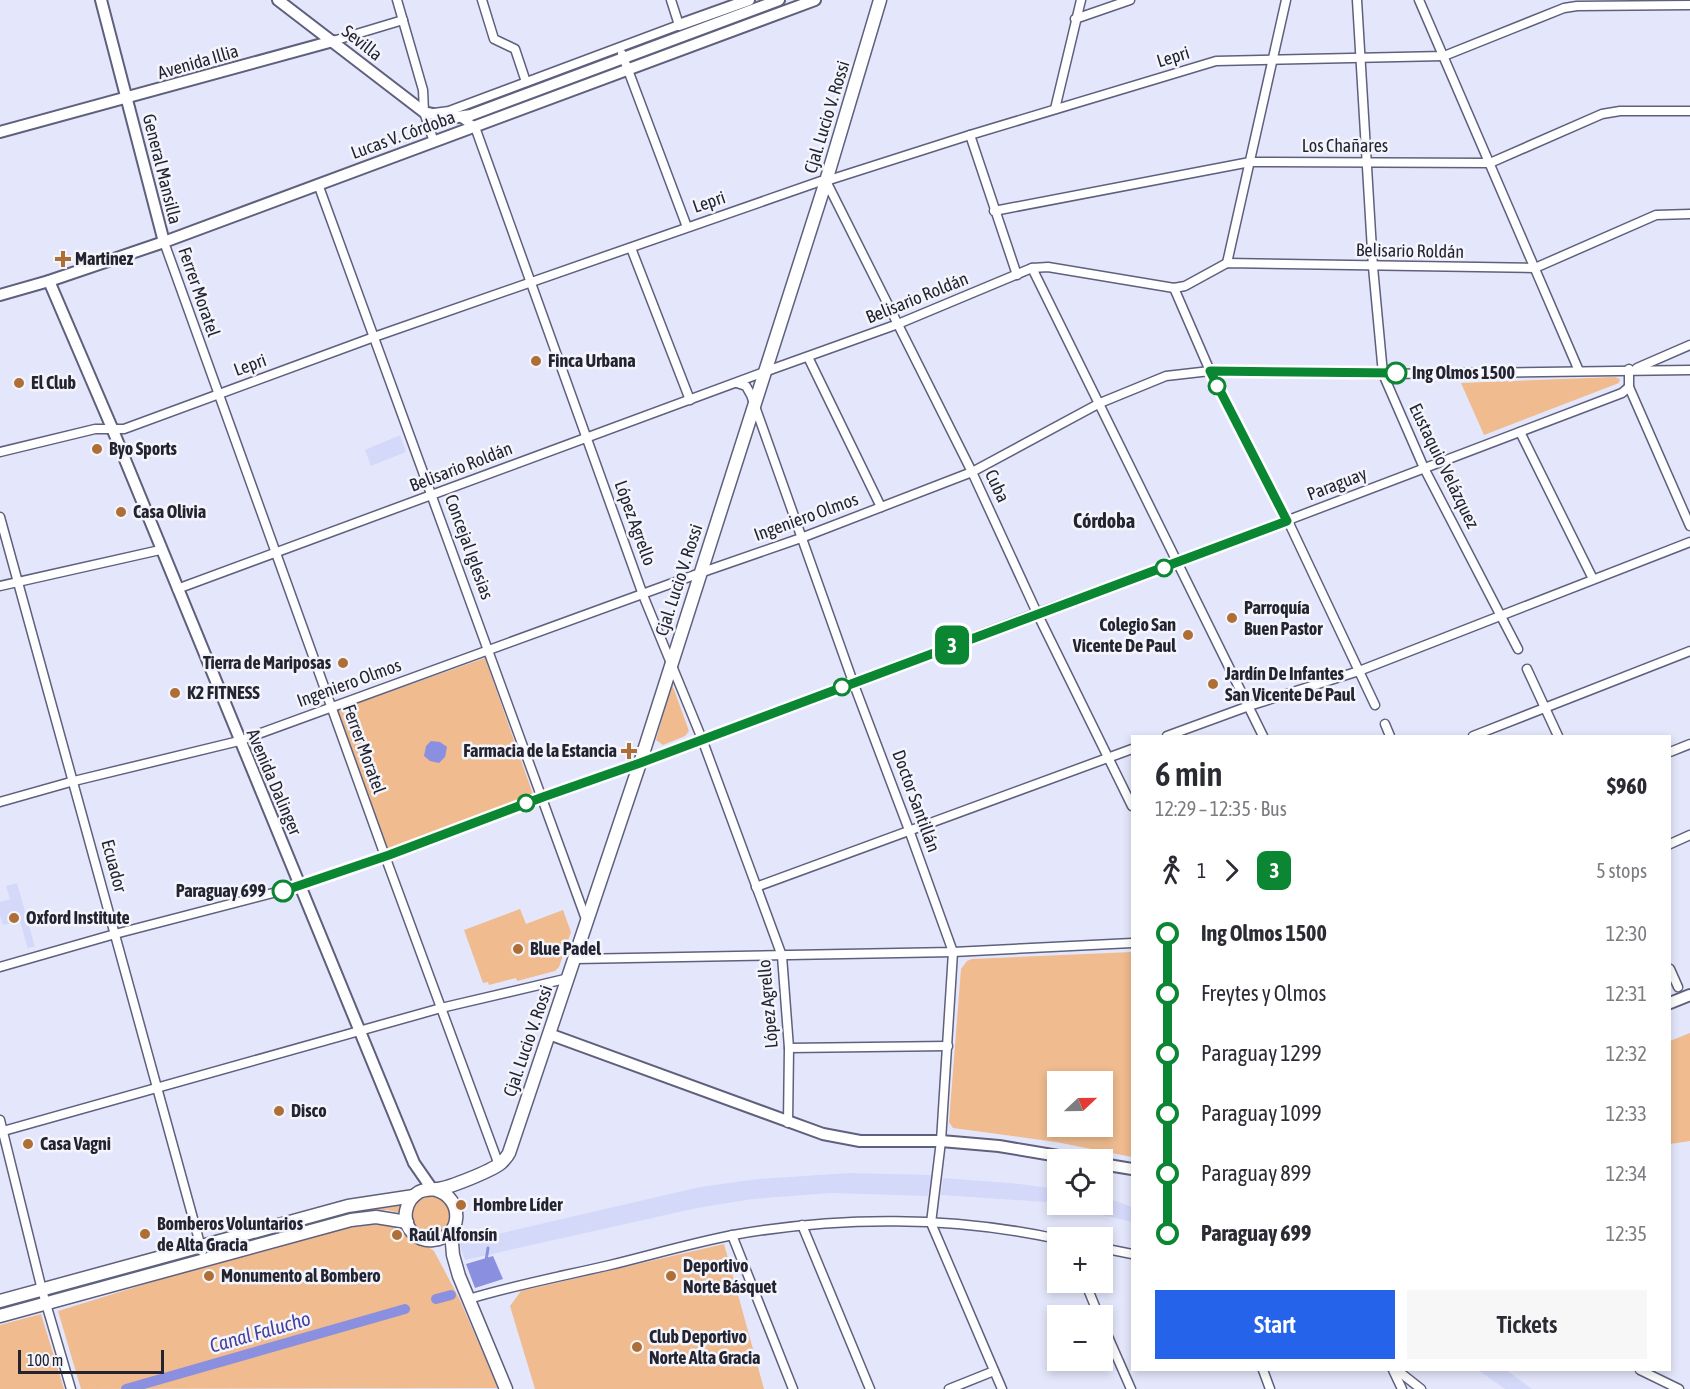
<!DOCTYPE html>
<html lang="en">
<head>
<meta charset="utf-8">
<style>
  :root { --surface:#fff; --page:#f7f7f7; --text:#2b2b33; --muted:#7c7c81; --accent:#2563eb }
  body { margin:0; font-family:"Asap Condensed",sans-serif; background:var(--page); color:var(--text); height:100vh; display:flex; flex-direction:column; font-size:22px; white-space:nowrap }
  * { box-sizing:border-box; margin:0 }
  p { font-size:20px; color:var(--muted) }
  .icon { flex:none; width:33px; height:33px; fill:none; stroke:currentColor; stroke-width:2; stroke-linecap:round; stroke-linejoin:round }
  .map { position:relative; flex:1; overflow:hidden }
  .panel { position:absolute; left:1131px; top:735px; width:540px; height:636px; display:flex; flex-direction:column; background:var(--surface); border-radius:0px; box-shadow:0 3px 9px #0003 }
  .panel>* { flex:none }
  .badge { padding:0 12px; border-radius:9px; font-size:21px; line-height:39px }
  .needle { width:39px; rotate:68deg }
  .buttons { position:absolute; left:1047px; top:1071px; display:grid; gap:12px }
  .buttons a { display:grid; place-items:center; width:66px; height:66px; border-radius:0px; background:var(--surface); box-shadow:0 3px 9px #0003; font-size:30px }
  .scale { position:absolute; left:18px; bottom:15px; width:146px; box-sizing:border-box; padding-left:6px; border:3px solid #232430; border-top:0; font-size:16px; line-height:21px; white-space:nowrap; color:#232430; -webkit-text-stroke:4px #f4f5fc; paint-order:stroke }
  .map>.badge { position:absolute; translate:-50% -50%; box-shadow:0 0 0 3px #fff }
  .legs { display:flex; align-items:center; gap:9px; height:66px; padding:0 24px; font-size:20px }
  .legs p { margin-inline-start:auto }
  .summary { display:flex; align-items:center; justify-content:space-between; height:102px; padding:0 24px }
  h1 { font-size:33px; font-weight:600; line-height:45px }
  .cta { display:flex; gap:12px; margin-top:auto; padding:12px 24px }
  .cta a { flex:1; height:69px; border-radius:0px; background:var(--accent); color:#fff; font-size:24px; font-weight:600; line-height:69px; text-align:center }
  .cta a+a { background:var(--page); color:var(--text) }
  ul { padding:0 24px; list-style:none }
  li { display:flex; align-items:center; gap:21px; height:60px; font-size:22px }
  li i { display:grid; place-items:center; width:9px; height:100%; margin:0 8px; background:currentColor }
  li i::after { content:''; width:15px; height:15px; margin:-8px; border:4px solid; border-radius:50%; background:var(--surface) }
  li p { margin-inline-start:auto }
  li:first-child i { background:linear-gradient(#0000 50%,currentColor 0) }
  li:last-child i { background:linear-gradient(currentColor 50%,#0000 0) }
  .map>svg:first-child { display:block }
  .built { fill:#d5d9f9 }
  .green { fill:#efbb8f; fill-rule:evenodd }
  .water { fill:#8b8fe0 }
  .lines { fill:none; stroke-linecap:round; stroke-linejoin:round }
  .stream { stroke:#8b8fe0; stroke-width:3 }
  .canal { stroke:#8b8fe0; stroke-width:10 }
  .minor-casing { stroke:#5e607d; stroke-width:11 }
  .tertiary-casing { stroke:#5e607d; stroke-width:14 }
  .secondary-casing { stroke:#5e607d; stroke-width:15 }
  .minor { stroke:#fff; stroke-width:8 }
  .tertiary { stroke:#fff; stroke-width:10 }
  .secondary { stroke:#fff; stroke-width:12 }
  .line-1-casing { stroke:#fff; stroke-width:14 }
  .line-1 { stroke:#0b8733; stroke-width:9 }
  .poi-dot { fill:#ad6f35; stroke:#f4f5fc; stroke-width:2 }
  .stop-1-dot { fill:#fff; stroke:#0b8733; stroke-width:3 }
  .labels { text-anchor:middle; stroke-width:5; stroke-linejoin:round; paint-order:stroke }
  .street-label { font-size:18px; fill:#232430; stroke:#f4f5fc }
  .poi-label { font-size:18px; font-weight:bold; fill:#232430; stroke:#f4f5fc; text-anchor:start }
  .stop-label { font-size:18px; font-weight:bold; fill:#232430; stroke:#f4f5fc; text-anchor:start }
  .neighbourhood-label { font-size:20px; font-weight:bold; fill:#232430; stroke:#f4f5fc }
  .water-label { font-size:20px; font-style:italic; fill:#443e9d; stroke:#f4f5fc }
</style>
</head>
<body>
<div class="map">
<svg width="1690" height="1389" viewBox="0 0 1690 1389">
  <rect width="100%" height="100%" fill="#e4e7fb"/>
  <g class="built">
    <path d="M 400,435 L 406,452 L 371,466 L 365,450 Z"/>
    <path d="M 17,883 L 35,947 L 30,947 L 28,949 L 20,921 L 3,925 L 0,916 L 0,902 L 10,899 L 6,886 Z"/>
    <path d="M 849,1173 L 932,1175 L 928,1196 L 831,1193 L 753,1199 L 697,1208 L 465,1260 L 459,1243 L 700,1187 L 758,1179 Z"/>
    <path d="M 943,1178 L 1020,1184 L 1057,1189 L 1058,1204 L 1102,1204 L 1103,1198 L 1110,1199 L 1132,1207 L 1132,1222 L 1046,1202 L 941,1195 Z"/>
    <path d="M 1478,1370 L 1506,1370 L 1532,1389 L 1505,1389 Z"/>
  </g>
  <g class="green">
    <path d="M 1615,377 L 1620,379 L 1619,383 L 1484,435 L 1461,383 Z"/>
    <path d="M 485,658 L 534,797 L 387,849 L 338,710 Z"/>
    <path d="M 672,684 L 689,731 L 685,736 L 663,745 L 656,740 Z"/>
    <path d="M 520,909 L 526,924 L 563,910 L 571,932 L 559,967 L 555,971 L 517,981 L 516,978 L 489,985 L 488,982 L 483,983 L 464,930 Z"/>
    <path d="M 1132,952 L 1132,1157 L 1056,1142 L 953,1128 L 949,1122 L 961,969 L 967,961 L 972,959 ZM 1058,1082 L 1102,1082 L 1102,1126 L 1058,1126 Z"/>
    <path d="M 1690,1033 L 1690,1141 L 1670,1144 L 1670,1041 Z"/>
    <path d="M 428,1192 L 450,1202 L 452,1223 L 438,1235 L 421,1234 L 411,1224 L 411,1205 Z"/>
    <path d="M 401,1204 L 400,1213 L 387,1210 L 351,1215 L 211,1250 L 351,1212 L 391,1207 Z"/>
    <path d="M 375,1224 L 401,1227 L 434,1251 L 459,1298 L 498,1388 L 81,1389 L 58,1311 L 178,1274 L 348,1228 Z"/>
    <path d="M 724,1244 L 764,1389 L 535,1389 L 510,1306 L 521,1291 Z"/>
    <path d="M 41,1314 L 64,1389 L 0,1389 L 0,1325 Z"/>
  </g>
  <g class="water">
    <path d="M 431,741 L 440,742 L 447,747 L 445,757 L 439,763 L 430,761 L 424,756 L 426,746 Z"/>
    <path d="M 493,1256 L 503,1279 L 475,1288 L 466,1264 Z"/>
  </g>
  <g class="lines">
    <path class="stream" d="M 486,1261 L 488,1248"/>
    <g class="canal">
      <path d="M 436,1299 L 451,1295"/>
      <path d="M 126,1389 L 405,1309"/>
    </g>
    <g class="minor-casing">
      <g id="minor">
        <path d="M 397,0 L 423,90 L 424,112 L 434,142"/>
        <path d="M 482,0 L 494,39 L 515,49 L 526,82"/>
        <path d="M 1357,0 L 1373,267 L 1383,374 L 1424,468 L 1518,649"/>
        <path d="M 1419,0 L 1579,371"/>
        <path d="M 1075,19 L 1130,0"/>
        <path d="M 333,41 L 403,20"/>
        <path d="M 622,54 L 687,227"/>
        <path d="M 1055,109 L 1081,0"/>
        <path d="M 434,113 L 449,111 L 679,25 L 671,0"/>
        <path d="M 460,117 L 475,127 L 643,595 L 702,739 L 782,956 L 789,1048 L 788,1123"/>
        <path d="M 970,135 L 1017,275"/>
        <path d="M 826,181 L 972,472 L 1037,613 L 1132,806"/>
        <path d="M 318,184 L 587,922"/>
        <path d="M 994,211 L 1250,162 L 1490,163 L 1602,114 L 1620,111 L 1690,111"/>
        <path d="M 164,242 L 385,856 L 499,1165"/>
        <path d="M 631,248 L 690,400"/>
        <path d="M 1227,263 L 1286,0"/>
        <path d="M 1032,268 L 1263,736"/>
        <path d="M 1174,288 L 1210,371 L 1288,521 L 1375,705"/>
        <path d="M 808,357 L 881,507"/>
        <path d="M 1637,368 L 1690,345"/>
        <path d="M 1629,369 L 1629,387 L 1690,526"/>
        <path d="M 737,383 L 746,386 L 751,395 L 853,682 L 909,830 L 953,952 L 941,1141 L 931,1223 L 1002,1389"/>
        <path d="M 1520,432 L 1593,579"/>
        <path d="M 0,452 L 95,429 L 124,429 L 374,337 L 821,181 L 826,181 L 970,135 L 1216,61 L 1444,56 L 1564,8 L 1577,6 L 1690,5"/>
        <path d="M 0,517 L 202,1251"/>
        <path d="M 0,586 L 160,550"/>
        <path d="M 177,589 L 767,371 L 898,324 L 1032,268 L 1048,267 L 1174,288 L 1185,286 L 1227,263 L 1535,268 L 1656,215 L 1690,214"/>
        <path d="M 1527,669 L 1558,736"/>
        <path d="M 1385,724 L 1390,736"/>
        <path d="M 1167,736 L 1249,706 L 1359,671 L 1690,542"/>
        <path d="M 1473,736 L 1690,651"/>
        <path d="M 1670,752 L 1690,744"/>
        <path d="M 0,802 L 74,781 L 239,741 L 700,573 L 801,538 L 972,472 L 1100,403 L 1166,376 L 1210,371 L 1383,374 L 1690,370"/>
        <path d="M 1670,844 L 1690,835"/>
        <path d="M 756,887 L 1132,749"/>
        <path d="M 575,959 L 953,952 L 1132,943"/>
        <path d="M 0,967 L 115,934 L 300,886 L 640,763 L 1037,613 L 1178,562 L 1622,393 L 1629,387"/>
        <path d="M 1670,969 L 1678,987"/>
        <path d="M 789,1048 L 948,1046"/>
        <path d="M 0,1120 L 42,1290 L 71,1389"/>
        <path d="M 0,1132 L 441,1008 L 569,978"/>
        <path d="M 802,1225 L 870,1389"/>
        <path d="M 732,1235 L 793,1389"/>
        <path d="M 1102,1248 L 1132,1254"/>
        <path d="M 1085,1282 L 1099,1316"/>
        <path d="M 469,1299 C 515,1285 563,1276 610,1265 C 651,1255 692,1243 733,1235 C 840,1216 952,1216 1058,1239"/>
        <path d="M 1102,1323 L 1131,1389"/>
        <path d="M 1263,1370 L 1270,1389"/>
        <path d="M 1393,1370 L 1402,1389"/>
        <path d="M 1397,1370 L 1421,1389"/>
        <path d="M 1640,1370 L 1679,1389"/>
        <path d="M 949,1389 L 994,1371"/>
      </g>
    </g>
    <g class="tertiary-casing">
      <g id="tertiary">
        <path d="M 101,0 L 164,242"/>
        <path d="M 278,0 L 424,112 L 450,118 L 471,115 L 779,0"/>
        <path d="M 679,25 L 749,0"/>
        <path d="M 0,132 L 333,41"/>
        <path d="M 49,281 L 112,428 L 414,1163 L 432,1189"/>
        <path d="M 0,295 L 49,281 L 164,242 L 815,0"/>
        <path d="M 1670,1003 L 1690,995"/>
        <path d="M 549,1034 L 823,1134 L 860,1141 L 941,1141 L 999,1146 L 1082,1160"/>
        <path d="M 1102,1164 L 1132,1169"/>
      </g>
    </g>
    <g class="secondary-casing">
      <g id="secondary">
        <path d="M 436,1190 C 464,1198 463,1238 433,1240 C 425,1241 417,1238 412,1232 C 401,1220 405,1200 419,1192 C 425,1189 430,1190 437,1189 C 449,1188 491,1171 501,1163 C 504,1160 507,1157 509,1153 L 640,763 L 826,181 L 880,0"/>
        <path d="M 451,1231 L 453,1255 L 459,1276 L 506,1389"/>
        <path d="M 0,1301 L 348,1206 L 414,1196"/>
        <path d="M 0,1316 L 351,1220 L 376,1217 L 407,1222"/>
      </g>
    </g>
    <use href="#minor" class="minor"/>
    <use href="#tertiary" class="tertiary"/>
    <use href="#secondary" class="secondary"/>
  </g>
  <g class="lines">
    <g class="line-1-casing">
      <path id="line-1" d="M 283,891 L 389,855 L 543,797 L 640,763 L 1287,521 L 1210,371 L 1396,373"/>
    </g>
    <use href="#line-1" class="line-1"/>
  </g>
  <g class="poi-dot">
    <path d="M60 250h6v6h6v6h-6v6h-6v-6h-6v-6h6z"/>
    <circle cx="536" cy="361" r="6"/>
    <circle cx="19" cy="383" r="6"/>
    <circle cx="97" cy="449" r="6"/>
    <circle cx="121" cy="512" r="6"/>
    <circle cx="1232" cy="618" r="6"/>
    <circle cx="1188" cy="635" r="6"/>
    <circle cx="343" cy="663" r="6"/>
    <circle cx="1213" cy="684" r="6"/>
    <circle cx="175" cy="693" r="6"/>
    <path d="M626 742h6v6h6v6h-6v6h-6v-6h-6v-6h6z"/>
    <circle cx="14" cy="918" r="6"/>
    <circle cx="518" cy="949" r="6"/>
    <circle cx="279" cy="1111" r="6"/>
    <circle cx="28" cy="1144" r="6"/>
    <circle cx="461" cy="1205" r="6"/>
    <circle cx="145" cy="1234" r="6"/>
    <circle cx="397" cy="1235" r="6"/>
    <circle cx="209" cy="1276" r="6"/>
    <circle cx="671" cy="1276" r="6"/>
    <circle cx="637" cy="1347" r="6"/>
  </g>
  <g class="stop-1-dot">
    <circle cx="1396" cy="373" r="10"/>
    <circle cx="1217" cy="386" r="8"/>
    <circle cx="1164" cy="568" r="8"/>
    <circle cx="842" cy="687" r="8"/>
    <circle cx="526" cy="803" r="8"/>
    <circle cx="283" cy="891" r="10"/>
  </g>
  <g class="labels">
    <g class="street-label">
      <text transform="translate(362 43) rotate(38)" y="6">Sevilla</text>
      <text transform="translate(1173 57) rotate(-17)" y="6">Lepri</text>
      <text transform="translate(198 62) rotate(-16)" y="6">Avenida Illia</text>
      <text transform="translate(827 117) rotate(-73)" y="6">Cjal. Lucio V. Rossi</text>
      <text transform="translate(403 135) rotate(-20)" y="6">Lucas V. Córdoba</text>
      <text x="1345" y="152">Los Chañares</text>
      <text transform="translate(162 169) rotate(76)" y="6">General Mansilla</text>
      <text transform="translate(709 202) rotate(-19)" y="6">Lepri</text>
      <text transform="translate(1410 251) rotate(1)" y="6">Belisario Roldán</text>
      <text transform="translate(199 292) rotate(71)" y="6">Ferrer Moratel</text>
      <text transform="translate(917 298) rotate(-22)" y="6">Belisario Roldán</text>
      <text transform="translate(250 365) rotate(-20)" y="6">Lepri</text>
      <text transform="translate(1444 466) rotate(64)" y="6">Eustaquio Velázquez</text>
      <text transform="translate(461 467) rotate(-21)" y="6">Belisario Roldán</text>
      <text transform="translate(1337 484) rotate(-21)" y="6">Paraguay</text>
      <text transform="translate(997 486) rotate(65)" y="6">Cuba</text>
      <text transform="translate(806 517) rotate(-20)" y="6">Ingeniero Olmos</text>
      <text transform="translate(635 523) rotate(70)" y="6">López Agrello</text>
      <text transform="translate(469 547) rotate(70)" y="6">Concejal Iglesias</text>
      <text transform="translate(679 580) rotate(-72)" y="6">Cjal. Lucio V. Rossi</text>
      <text transform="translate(349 683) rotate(-20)" y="6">Ingeniero Olmos</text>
      <text transform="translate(364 749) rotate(70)" y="6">Ferrer Moratel</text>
      <text transform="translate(274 782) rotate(67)" y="6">Avenida Dalinger</text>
      <text transform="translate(916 801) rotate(70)" y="6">Doctor Santillán</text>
      <text transform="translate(114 866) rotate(75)" y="6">Ecuador</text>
      <text transform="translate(768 1004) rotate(-95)" y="6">López Agrello</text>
      <text transform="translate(528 1041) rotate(-71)" y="6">Cjal. Lucio V. Rossi</text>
    </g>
    <g class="poi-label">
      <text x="75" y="265">Martinez</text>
      <text x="548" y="367">Finca Urbana</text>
      <text x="31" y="389">El Club</text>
      <text x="109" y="455">Byo Sports</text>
      <text x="133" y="518">Casa Olivia</text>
      <text x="1244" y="614">Parroquía<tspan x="1244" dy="21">Buen Pastor</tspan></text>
      <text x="1176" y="631" text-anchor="end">Colegio San<tspan x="1176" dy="21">Vicente De Paul</tspan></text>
      <text x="331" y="669" text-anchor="end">Tierra de Mariposas</text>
      <text x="1225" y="680">Jardín De Infantes<tspan x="1225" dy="21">San Vicente De Paul</tspan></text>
      <text x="187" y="699">K2 FITNESS</text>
      <text x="617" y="757" text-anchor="end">Farmacia de la Estancia</text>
      <text x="26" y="924">Oxford Institute</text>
      <text x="530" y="955">Blue Padel</text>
      <text x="291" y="1117">Disco</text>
      <text x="40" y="1150">Casa Vagni</text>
      <text x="473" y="1211">Hombre Líder</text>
      <text x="157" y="1230">Bomberos Voluntarios<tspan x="157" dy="21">de Alta Gracia</tspan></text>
      <text x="409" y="1241">Raúl Alfonsín</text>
      <text x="683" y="1272">Deportivo<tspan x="683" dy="21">Norte Básquet</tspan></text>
      <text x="221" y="1282">Monumento al Bombero</text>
      <text x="649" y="1343">Club Deportivo<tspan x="649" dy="21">Norte Alta Gracia</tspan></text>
    </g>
    <g class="stop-label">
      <text x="1412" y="379">Ing Olmos 1500</text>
      <text x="266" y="897" text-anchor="end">Paraguay 699</text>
    </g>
    <g class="neighbourhood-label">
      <text x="1104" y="528">Córdoba</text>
    </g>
    <g class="water-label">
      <text transform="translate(260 1332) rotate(-16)" y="7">Canal Falucho</text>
    </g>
  </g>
</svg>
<div class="buttons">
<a><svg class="needle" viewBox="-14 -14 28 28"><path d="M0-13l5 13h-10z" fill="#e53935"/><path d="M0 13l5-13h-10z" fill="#7c7c81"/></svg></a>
<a><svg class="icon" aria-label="locate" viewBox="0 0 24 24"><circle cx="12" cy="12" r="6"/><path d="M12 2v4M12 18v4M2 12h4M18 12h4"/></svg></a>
<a>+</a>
<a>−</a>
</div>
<div class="scale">100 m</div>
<b class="badge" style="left:952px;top:645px;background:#0b8733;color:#fff">3</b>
<section class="panel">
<div class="summary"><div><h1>6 min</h1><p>12:29 – 12:35 · Bus</p></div><b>$960</b></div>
<div class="legs"><svg class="icon" aria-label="walk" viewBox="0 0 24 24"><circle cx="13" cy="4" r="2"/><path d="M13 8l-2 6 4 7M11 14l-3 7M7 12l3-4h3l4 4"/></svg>1<svg class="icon" aria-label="forward" viewBox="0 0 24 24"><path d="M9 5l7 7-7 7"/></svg><b class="badge" style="background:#0b8733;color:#fff">3</b><p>5 stops</p></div>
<ul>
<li><i style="color:#0b8733"></i><b>Ing Olmos 1500</b><p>12:30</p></li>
<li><i style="color:#0b8733"></i><span>Freytes y Olmos</span><p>12:31</p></li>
<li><i style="color:#0b8733"></i><span>Paraguay 1299</span><p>12:32</p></li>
<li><i style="color:#0b8733"></i><span>Paraguay 1099</span><p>12:33</p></li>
<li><i style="color:#0b8733"></i><span>Paraguay 899</span><p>12:34</p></li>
<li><i style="color:#0b8733"></i><b>Paraguay 699</b><p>12:35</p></li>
</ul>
<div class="cta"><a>Start</a><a>Tickets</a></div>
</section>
</div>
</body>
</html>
